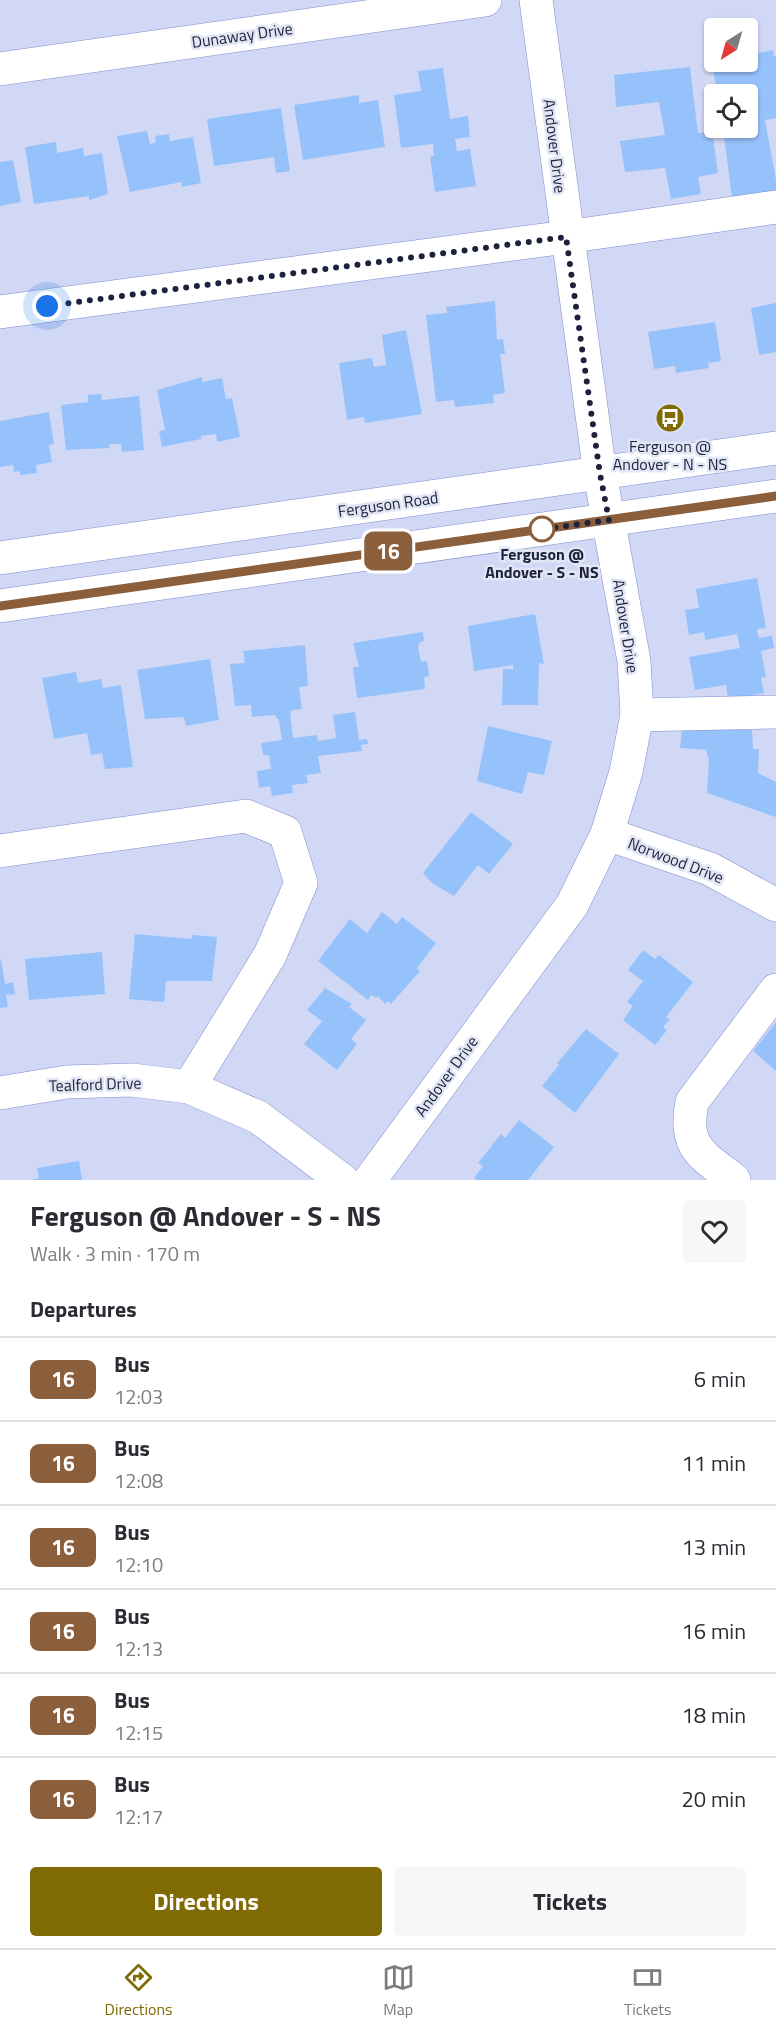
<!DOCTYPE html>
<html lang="en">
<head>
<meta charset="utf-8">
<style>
  :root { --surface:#fff; --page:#f7f7f7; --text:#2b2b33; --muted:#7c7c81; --line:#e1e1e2; --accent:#806a03 }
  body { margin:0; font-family:"Titillium Web",sans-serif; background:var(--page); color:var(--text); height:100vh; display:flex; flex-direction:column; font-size:22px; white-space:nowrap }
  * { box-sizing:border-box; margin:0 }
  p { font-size:20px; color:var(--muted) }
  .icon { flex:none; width:33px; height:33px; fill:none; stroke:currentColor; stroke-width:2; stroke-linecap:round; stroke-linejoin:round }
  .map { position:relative; height:1180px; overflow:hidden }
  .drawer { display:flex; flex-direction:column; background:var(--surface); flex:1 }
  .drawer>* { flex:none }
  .badge { padding:0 12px; border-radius:9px; font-size:21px; line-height:39px }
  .needle { width:39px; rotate:217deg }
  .controls { position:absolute; left:704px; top:18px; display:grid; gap:12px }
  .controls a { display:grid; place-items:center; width:54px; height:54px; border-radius:6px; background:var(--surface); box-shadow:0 2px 4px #0004; font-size:30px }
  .you { position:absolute; width:30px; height:30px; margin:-15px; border:4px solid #fff; border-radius:50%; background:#1a73e8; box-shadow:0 0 0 9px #1a73e833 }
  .map>.badge { position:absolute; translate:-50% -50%; box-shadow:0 0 0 3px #fff }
  h2 { padding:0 30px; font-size:22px; line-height:54px }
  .round { display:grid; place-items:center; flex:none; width:63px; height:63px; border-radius:6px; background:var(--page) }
  .overview { display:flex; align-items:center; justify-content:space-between; height:102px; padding:0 30px }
  h1 { font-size:28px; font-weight:700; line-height:45px }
  .button { display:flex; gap:12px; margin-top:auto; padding:12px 30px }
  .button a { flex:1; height:69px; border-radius:6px; background:var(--accent); color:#fff; font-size:24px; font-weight:700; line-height:69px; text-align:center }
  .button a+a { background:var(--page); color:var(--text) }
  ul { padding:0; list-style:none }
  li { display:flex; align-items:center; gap:18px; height:84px; padding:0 30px; border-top:2px solid var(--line) }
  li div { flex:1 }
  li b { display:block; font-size:22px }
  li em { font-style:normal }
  li .badge { min-width:66px; font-weight:700; text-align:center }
  .dock { display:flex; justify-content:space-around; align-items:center; height:84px; border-top:2px solid var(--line); background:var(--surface); font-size:16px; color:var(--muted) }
  .dock a { display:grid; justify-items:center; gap:3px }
  .dock .active { color:var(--accent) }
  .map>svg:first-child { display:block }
  .building { fill:#96c2fc }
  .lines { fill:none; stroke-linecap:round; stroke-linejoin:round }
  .minor-casing { stroke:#7f8ccf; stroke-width:34 }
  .major-casing { stroke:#7f8ccf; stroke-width:34 }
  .minor { stroke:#fff; stroke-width:33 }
  .major { stroke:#fff; stroke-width:33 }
  .line-casing { stroke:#fff; stroke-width:14 }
  .line { stroke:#8b5e3c; stroke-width:9 }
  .walk { stroke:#1c213c; stroke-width:6; stroke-dasharray:0 10.8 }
  .stop-dot { fill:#fff; stroke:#8b5e3c; stroke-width:3 }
  .labels { text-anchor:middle; stroke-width:5; stroke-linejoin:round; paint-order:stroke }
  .street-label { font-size:16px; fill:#1c213c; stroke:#e2e6f4 }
  .poi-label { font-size:16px; fill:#1c213c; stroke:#e2e6f4 }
  .stop-label { font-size:16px; font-weight:bold; fill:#1c213c; stroke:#e2e6f4 }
</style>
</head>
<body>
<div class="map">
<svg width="776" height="1180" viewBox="0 0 776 1180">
  <rect width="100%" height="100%" fill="#d1d8f5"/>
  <g class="building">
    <path d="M 710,47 L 714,47 L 714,62 L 747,62 L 747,51 L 752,50 L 753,54 L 773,50 L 774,56 L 776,56 L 776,118 L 765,120 L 776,180 L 776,190 L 732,198 L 723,128 L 747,128 L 747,94 L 717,94 Z"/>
    <path d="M 690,67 L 698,133 L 712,131 L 718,173 L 698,177 L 701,194 L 671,199 L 665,168 L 625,172 L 620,141 L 665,135 L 659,102 L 616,107 L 614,75 Z"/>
    <path d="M 443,68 L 450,119 L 468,116 L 470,137 L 455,139 L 457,151 L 470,149 L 476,186 L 435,192 L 430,157 L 434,156 L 433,144 L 401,148 L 394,95 L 421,91 L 418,71 Z"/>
    <path d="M 359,95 L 359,103 L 378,100 L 385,147 L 303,160 L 294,105 Z"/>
    <path d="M 281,108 L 290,171 L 276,173 L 274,157 L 214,166 L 207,119 Z"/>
    <path d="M 147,131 L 150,144 L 156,142 L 155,136 L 169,134 L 170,141 L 193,137 L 201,183 L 182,187 L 182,182 L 130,192 L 117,136 Z"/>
    <path d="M 56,142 L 57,153 L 83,148 L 84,156 L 102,153 L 108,194 L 89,200 L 89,196 L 34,204 L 25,147 Z"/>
    <path d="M 13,160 L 21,202 L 0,206 L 0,162 Z"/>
    <path d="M 495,301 L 497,340 L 503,339 L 505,354 L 500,354 L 505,393 L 493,395 L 494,403 L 455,407 L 454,400 L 436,402 L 426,315 L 447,313 L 446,307 Z"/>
    <path d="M 776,303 L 776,352 L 759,355 L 751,308 Z"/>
    <path d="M 715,322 L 721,361 L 708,363 L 709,368 L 676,373 L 675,366 L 654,369 L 648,332 Z"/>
    <path d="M 406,330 L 422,414 L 365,423 L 364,417 L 347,420 L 339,363 L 372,358 L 374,367 L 386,365 L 382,335 Z"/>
    <path d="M 202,377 L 202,382 L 222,378 L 226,399 L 232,398 L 240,437 L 217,442 L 216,434 L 201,436 L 201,439 L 162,447 L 159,431 L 165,430 L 157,390 Z"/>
    <path d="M 101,394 L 102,400 L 139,396 L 144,450 L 122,452 L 121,444 L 109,444 L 110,448 L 66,450 L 61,405 L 88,402 L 88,395 Z"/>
    <path d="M 49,412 L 54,444 L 49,445 L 52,462 L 36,465 L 37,473 L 20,475 L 20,471 L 14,472 L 13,465 L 0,467 L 0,421 Z"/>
    <path d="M 757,578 L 766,628 L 757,629 L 759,638 L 772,636 L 774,648 L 761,651 L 766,677 L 761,678 L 764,693 L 728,699 L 726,685 L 695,690 L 689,657 L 740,648 L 737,634 L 705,640 L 704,632 L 689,635 L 685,610 L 699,608 L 696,589 Z"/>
    <path d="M 535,614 L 544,664 L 539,663 L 538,705 L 502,705 L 503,669 L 513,669 L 513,665 L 474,671 L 468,626 Z"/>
    <path d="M 423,632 L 424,641 L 420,642 L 418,647 L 421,662 L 427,661 L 429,676 L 424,677 L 425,689 L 357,698 L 353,667 L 359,667 L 353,643 Z"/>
    <path d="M 305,645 L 308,686 L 299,687 L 302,709 L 290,711 L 293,738 L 317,735 L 318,741 L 336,738 L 333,715 L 355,712 L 359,740 L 367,739 L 368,744 L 361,745 L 362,751 L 318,756 L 321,773 L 306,775 L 308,783 L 292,785 L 293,793 L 272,796 L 270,786 L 259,788 L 257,771 L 271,769 L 269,755 L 263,755 L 261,743 L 282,740 L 279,721 L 275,715 L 252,717 L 251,705 L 235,706 L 230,664 L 245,663 L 243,651 Z"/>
    <path d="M 210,659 L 219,720 L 186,726 L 184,717 L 145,719 L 137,670 Z"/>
    <path d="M 76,672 L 78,683 L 101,679 L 103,688 L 121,685 L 133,767 L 105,769 L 102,753 L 91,755 L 87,733 L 54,739 L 42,678 Z"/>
    <path d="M 488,726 L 552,741 L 544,775 L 528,772 L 522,794 L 477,781 Z"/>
    <path d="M 682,729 L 752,730 L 753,749 L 759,749 L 758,773 L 776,782 L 776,817 L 707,793 L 709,760 L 706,750 L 680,748 Z"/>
    <path d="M 471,812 L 513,844 L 489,874 L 478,865 L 454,896 L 432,883 L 423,873 Z"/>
    <path d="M 382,912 L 397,924 L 402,917 L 436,943 L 417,968 L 420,971 L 391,1004 L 387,1001 L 385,1004 L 378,996 L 376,998 L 371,995 L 368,1000 L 318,961 L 350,919 L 367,933 Z"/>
    <path d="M 135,934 L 192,939 L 192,935 L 217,937 L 212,981 L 166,981 L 164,1002 L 129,999 Z"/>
    <path d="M 643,950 L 655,959 L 659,955 L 693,982 L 666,1017 L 670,1019 L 663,1027 L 667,1030 L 655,1045 L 623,1020 L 633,1006 L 627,1002 L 643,981 L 628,970 Z"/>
    <path d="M 102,952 L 105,994 L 29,1000 L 25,959 Z"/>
    <path d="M 1,959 L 5,984 L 13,982 L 15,994 L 6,995 L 8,1007 L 0,1008 L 0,960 Z"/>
    <path d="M 325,988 L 352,1004 L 349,1007 L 366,1020 L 351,1039 L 357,1044 L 337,1070 L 304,1044 L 322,1021 L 307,1010 Z"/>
    <path d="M 776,1022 L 776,1071 L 753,1051 Z"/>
    <path d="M 586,1029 L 619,1054 L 575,1113 L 542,1086 L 559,1065 L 557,1063 Z"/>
    <path d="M 519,1120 L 554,1147 L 528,1180 L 477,1180 L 474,1178 L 483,1166 L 478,1163 L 501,1134 L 505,1138 Z"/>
    <path d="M 79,1161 L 82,1180 L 32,1180 L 39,1178 L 37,1168 Z"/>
  </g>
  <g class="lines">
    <g class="minor-casing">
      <g id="minor">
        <path d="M 0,69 L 485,0"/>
        <path d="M 0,312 L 566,237 L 776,207"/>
        <path d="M 637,715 L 776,712"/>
        <path d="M 607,834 L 710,869 L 776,905"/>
        <path d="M 0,851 L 246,816 L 285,832 L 301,883 L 270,955 L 189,1087"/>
        <path d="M 0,1093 L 67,1082 L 132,1080 L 189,1087 L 258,1117 L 342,1180"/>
        <path d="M 370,1180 L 572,905 L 607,834 L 626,772 L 637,715 L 634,661 L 600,474 L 536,0"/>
        <path d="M 734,1180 C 701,1154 683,1147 692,1102 L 776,990"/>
      </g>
    </g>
    <g class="major-casing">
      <g id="major">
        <path d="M 0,558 L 776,448"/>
        <path d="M 0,606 L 776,496"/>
      </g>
    </g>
    <use href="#minor" class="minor"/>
    <use href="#major" class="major"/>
  </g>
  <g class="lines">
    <g class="line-casing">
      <path id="line" d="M 0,606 L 776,496"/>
    </g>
    <use href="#line" class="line"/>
    <path class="walk" d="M 47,306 L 566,237 L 600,474 L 609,520 L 538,530 L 542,529"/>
  </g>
  <defs>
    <g id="bus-disc" transform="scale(1.5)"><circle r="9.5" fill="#806a03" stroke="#e2e6f4"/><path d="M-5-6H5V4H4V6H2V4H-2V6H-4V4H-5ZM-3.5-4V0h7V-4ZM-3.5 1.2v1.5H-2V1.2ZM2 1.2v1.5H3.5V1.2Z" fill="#fff"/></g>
  </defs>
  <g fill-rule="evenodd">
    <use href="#bus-disc" x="670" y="418"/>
  </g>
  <circle class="stop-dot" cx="542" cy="529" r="12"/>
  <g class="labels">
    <g class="street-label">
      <text transform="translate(242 35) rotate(-8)" y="6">Dunaway Drive</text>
      <text transform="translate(555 146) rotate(83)" y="6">Andover Drive</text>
      <text transform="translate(388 504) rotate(-8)" y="6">Ferguson Road</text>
      <text transform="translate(626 626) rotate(81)" y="6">Andover Drive</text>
      <text transform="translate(676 860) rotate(21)" y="6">Norwood Drive</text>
      <text transform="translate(446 1076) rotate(-54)" y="6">Andover Drive</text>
      <text transform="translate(95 1084) rotate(-2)" y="6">Tealford Drive</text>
    </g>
    <g class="poi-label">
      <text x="670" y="452">Ferguson @<tspan x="670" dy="18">Andover - N - NS</tspan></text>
    </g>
    <g class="stop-label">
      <text x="542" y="560">Ferguson @<tspan x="542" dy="18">Andover - S - NS</tspan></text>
    </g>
  </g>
</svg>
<div class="controls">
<a><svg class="needle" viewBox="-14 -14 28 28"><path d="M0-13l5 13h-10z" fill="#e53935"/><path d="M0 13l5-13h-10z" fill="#7c7c81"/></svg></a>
<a><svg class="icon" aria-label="locate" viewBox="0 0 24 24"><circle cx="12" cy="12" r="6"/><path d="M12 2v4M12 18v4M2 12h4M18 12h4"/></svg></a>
</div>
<div class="you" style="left:47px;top:306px"></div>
<b class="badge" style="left:388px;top:551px;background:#8b5e3c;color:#fff">16</b>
</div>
<section class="drawer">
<div class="overview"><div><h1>Ferguson @ Andover - S - NS</h1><p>Walk · 3 min · 170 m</p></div><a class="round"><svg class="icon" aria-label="heart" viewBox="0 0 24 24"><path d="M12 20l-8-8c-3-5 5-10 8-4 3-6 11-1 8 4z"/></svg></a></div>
<h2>Departures</h2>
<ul>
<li><span class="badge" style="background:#8b5e3c;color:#fff">16</span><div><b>Bus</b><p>12:03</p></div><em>6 min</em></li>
<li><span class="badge" style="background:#8b5e3c;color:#fff">16</span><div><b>Bus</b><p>12:08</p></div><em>11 min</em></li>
<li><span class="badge" style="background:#8b5e3c;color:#fff">16</span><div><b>Bus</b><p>12:10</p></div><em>13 min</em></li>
<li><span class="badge" style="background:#8b5e3c;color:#fff">16</span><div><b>Bus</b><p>12:13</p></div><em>16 min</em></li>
<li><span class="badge" style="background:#8b5e3c;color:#fff">16</span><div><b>Bus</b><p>12:15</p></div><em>18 min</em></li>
<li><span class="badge" style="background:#8b5e3c;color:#fff">16</span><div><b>Bus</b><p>12:17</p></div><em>20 min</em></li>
</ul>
<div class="button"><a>Directions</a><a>Tickets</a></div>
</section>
<nav class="dock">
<a class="active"><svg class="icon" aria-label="directions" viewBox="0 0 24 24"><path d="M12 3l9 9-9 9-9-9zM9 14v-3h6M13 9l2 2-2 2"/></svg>Directions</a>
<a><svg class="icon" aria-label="map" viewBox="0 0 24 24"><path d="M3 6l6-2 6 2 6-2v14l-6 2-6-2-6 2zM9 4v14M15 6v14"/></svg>Map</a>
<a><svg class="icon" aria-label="tickets" viewBox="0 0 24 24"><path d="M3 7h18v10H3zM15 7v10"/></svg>Tickets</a>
</nav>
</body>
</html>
